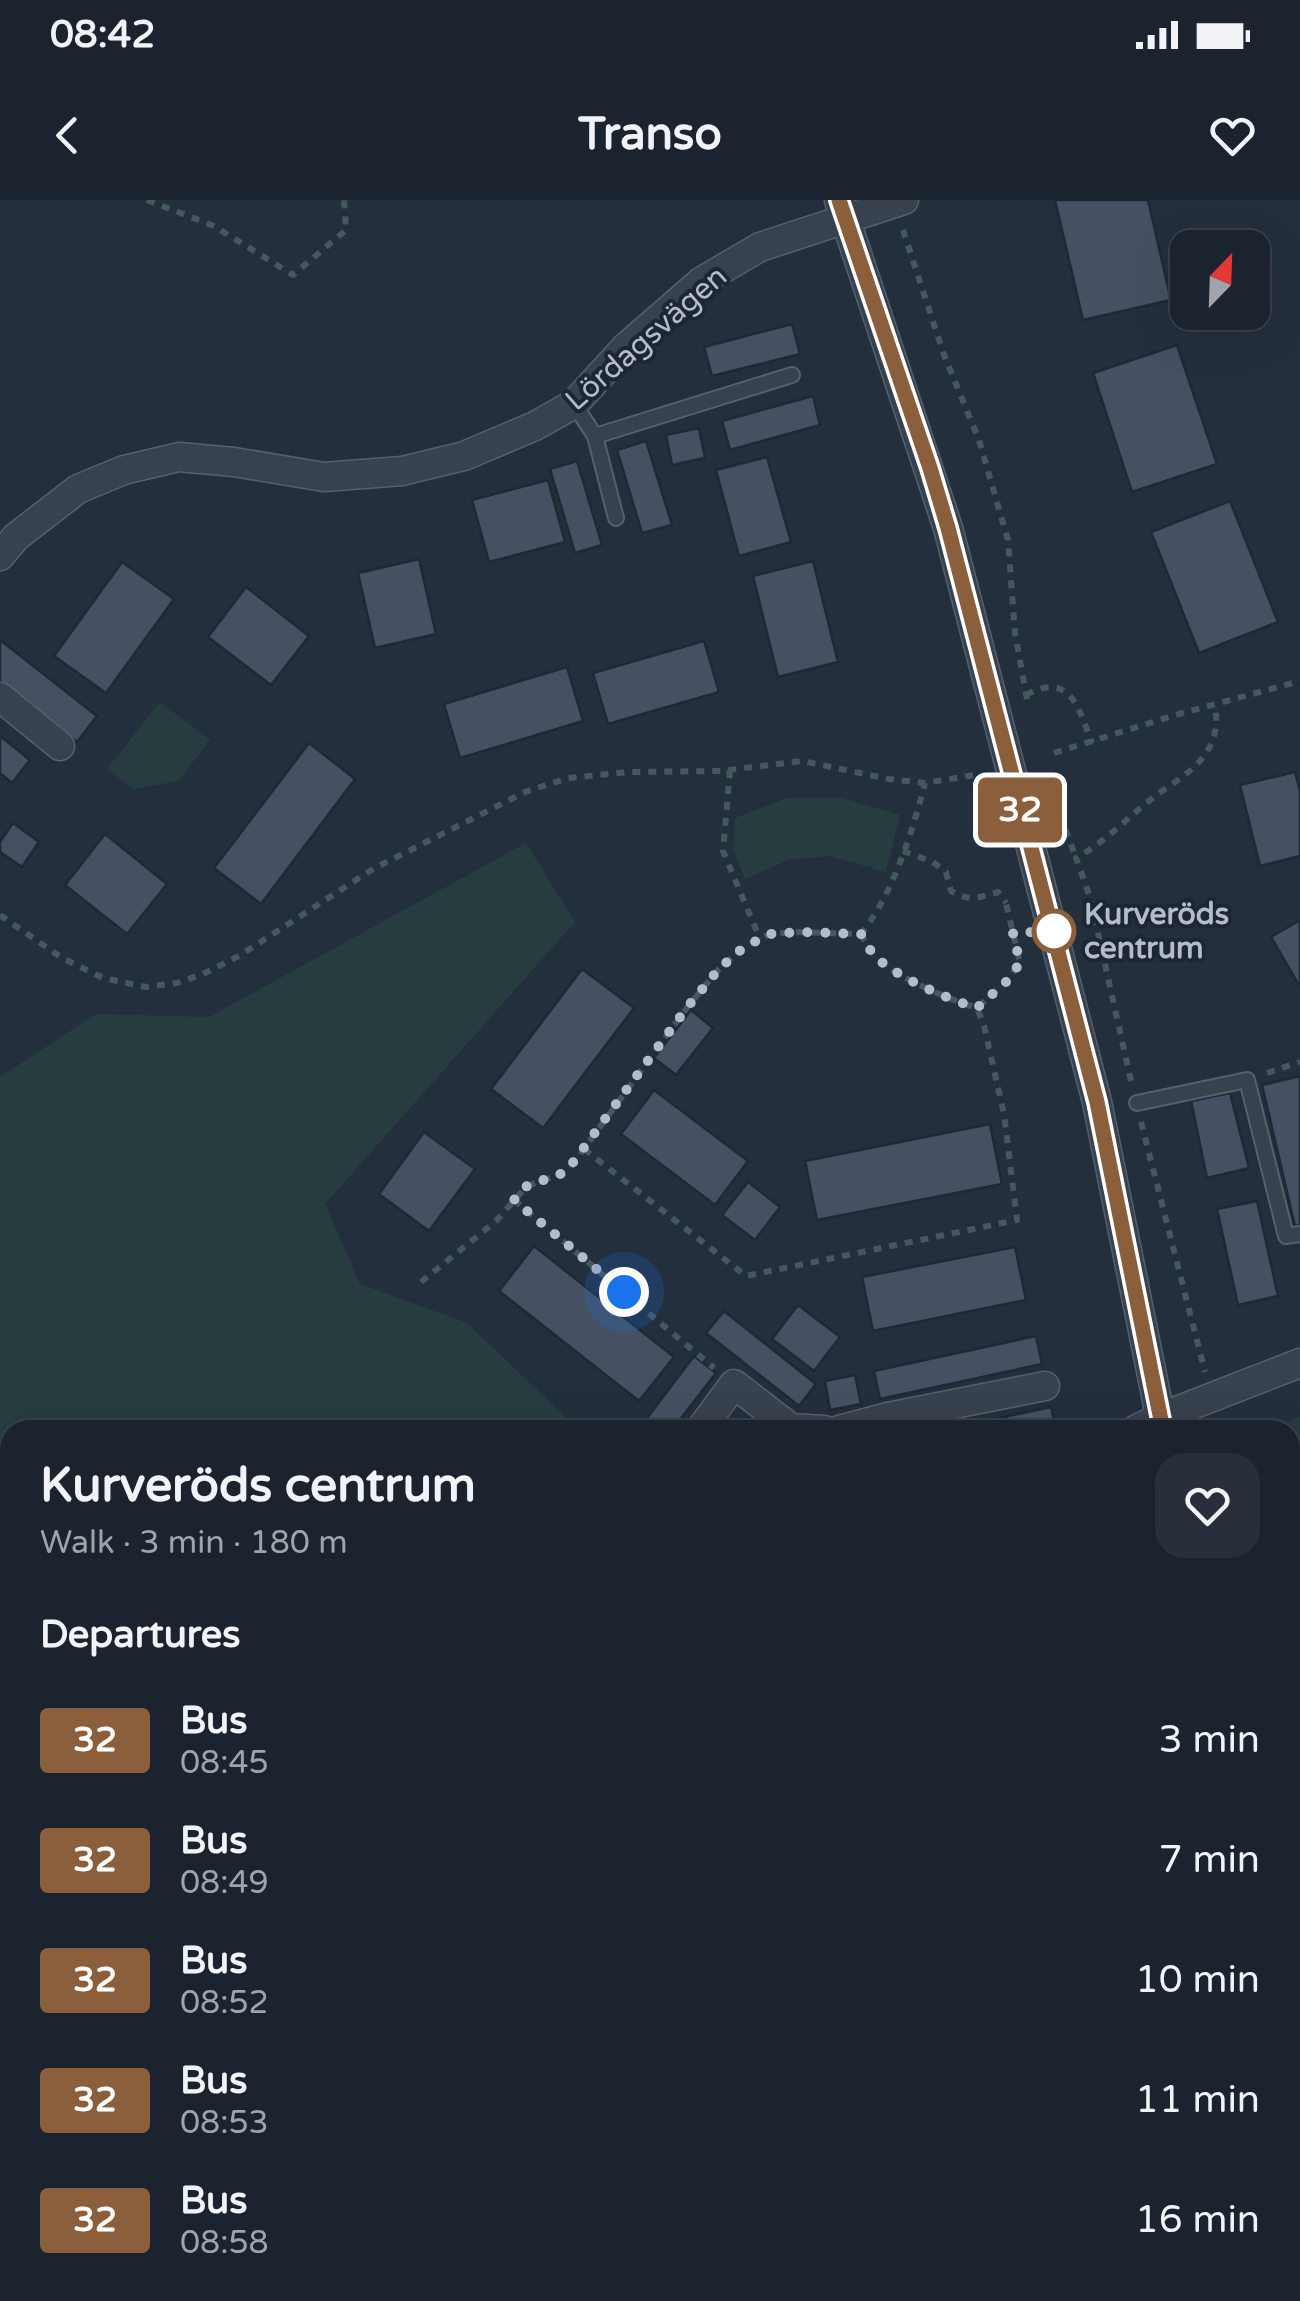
<!DOCTYPE html>
<html lang="en">
<head>
<meta charset="utf-8">
<style>
  :root { --surface:#1b232e; --page:#282f3a; --text:#f1f3f6; --muted:#a0a4aa; --line:#39404a }
  body { margin:0; font-family:"Varela Round",sans-serif; background:var(--page); color:var(--text); height:100vh; display:flex; flex-direction:column; font-size:38px; white-space:nowrap }
  * { box-sizing:border-box; margin:0 }
  p { font-size:32px; color:var(--muted) }
  .icon { flex:none; width:55px; height:55px; fill:none; stroke:currentColor; stroke-width:2; stroke-linecap:round; stroke-linejoin:round }
  .map { position:relative; flex:1; overflow:hidden }
  .sheet { position:absolute; left:0px; top:1220px; width:1300px; height:882px; display:flex; flex-direction:column; background:var(--surface); border-radius:30px 30px 0 0; box-shadow:0 10px 40px #0002,0 0 0 2px var(--line) }
  .sheet>* { flex:none }
  .badge { padding:0 20px; border-radius:8px; font-size:35px; line-height:65px }
  .needle { width:65px; rotate:23deg }
  .fabs { position:absolute; left:1170px; top:30px; display:grid; gap:20px }
  .fabs a { display:grid; place-items:center; width:100px; height:100px; border-radius:20px; background:var(--surface); box-shadow:0 10px 40px #0002,0 0 0 2px var(--line); font-size:50px }
  .you { position:absolute; width:50px; height:50px; margin:-25px; border:8px solid #fff; border-radius:50%; background:#1a73e8; box-shadow:0 0 0 15px #1a73e833 }
  .map>.badge { position:absolute; translate:-50% -50%; box-shadow:0 0 0 5px #fff }
  h2 { padding:0 40px; font-size:38px; line-height:90px }
  .round { display:grid; place-items:center; flex:none; width:105px; height:105px; border-radius:30px; background:var(--page) }
  .summary { display:flex; align-items:center; justify-content:space-between; height:170px; padding:0 40px }
  h1 { font-size:48px; font-weight:800; line-height:75px }
  ul { padding:0; list-style:none }
  li { display:flex; align-items:center; gap:30px; height:120px; padding:0 40px }
  li div { flex:1 }
  li b { display:block; font-size:38px }
  li em { font-style:normal }
  li .badge { min-width:110px; font-weight:700; text-align:center }
  .status { display:flex; justify-content:space-between; align-items:center; height:70px; padding:0 50px; background:var(--surface); direction:ltr }
  .status svg { height:28px; fill:currentColor }
  header { display:flex; justify-content:space-between; align-items:center; height:130px; padding:0 40px; background:var(--surface); font-size:45px; font-weight:800 }
  .map>svg:first-child { display:block }
  .green { fill:#263c3f }
  .building { fill:#455162; stroke:#1f2835; stroke-width:2.5 }
  .lines { fill:none; stroke-linecap:round; stroke-linejoin:round }
  .service-casing { stroke:#565f6c; stroke-width:18 }
  .minor-casing { stroke:#565f6c; stroke-width:31 }
  .secondary-casing { stroke:#565f6c; stroke-width:44 }
  .path { stroke:#44595c; stroke-width:6; stroke-dasharray:8 8; stroke-linecap:butt }
  .service { stroke:#38414e; stroke-width:14 }
  .minor { stroke:#38414e; stroke-width:28 }
  .secondary { stroke:#465061; stroke-width:40 }
  .line-casing { stroke:#fff; stroke-width:22 }
  .line { stroke:#8b5e3c; stroke-width:15 }
  .walk { stroke:#b4bcc9; stroke-width:10; stroke-dasharray:0 18 }
  .stop-dot { fill:#fff; stroke:#8b5e3c; stroke-width:5 }
  .labels { text-anchor:middle; stroke-width:8; stroke-linejoin:round; paint-order:stroke }
  .street-label { font-size:30px; fill:#b4bcc9; stroke:#1d2633 }
  .stop-label { font-size:30px; font-weight:bold; fill:#b4bcc9; stroke:#1d2633; text-anchor:start }
</style>
</head>
<body>
<div class="status"><b>08:42</b><svg viewBox="0 0 49 12"><path d="M0 12V9h3v3zM5 12V6h3v6zM10 12V3h3v9zM15 12V0h3v12zM26 1h20v11H26zM47 4h2v5h-2z"/></svg></div>
<header><svg class="icon" aria-label="back" viewBox="0 0 24 24"><path d="M15 5l-7 7 7 7"/></svg>Transo<svg class="icon" aria-label="heart" viewBox="0 0 24 24"><path d="M12 20l-8-8c-3-5 5-10 8-4 3-6 11-1 8 4z"/></svg></header>
<div class="map">
<svg width="1300" height="2101" viewBox="0 0 1300 2101">
  <rect width="100%" height="100%" fill="#242f3e"/>
  <g class="green">
    <path d="M 160,502 L 210,540 L 178,581 L 133,589 L 107,569 Z"/>
    <path d="M 839,597 L 900,615 L 886,672 L 830,656 L 788,660 L 745,679 L 733,649 L 735,618 L 787,598 Z"/>
    <path d="M 526,643 L 575,722 L 325,1004 L 360,1084 L 467,1123 L 579,1230 L 10,1230 L 10,1660 L 0,1640 L 0,877 L 96,814 L 209,817 Z"/>
    <path d="M 1300,1217 L 1300,1636 L 1290,1576 L 1290,1230 L 1275,1230 L 1277,1226 Z"/>
    <path d="M 0,1743 L 10,1753 L 10,2092 L 218,2093 L 210,2101 L 0,2101 Z"/>
    <path d="M 1290,2019 L 1300,2022 L 1300,2101 L 1210,2101 L 1208,2093 L 1290,2092 Z"/>
  </g>
  <g class="building">
    <path d="M 1055,0 L 1148,0 L 1171,100 L 1083,120 Z"/>
    <path d="M 792,124 L 800,154 L 712,176 L 704,147 Z"/>
    <path d="M 1177,145 L 1217,264 L 1132,292 L 1093,173 Z"/>
    <path d="M 813,196 L 820,225 L 730,250 L 722,221 Z"/>
    <path d="M 699,228 L 705,258 L 672,265 L 666,235 Z"/>
    <path d="M 646,241 L 672,325 L 642,333 L 617,250 Z"/>
    <path d="M 767,257 L 791,342 L 739,356 L 716,270 Z"/>
    <path d="M 577,261 L 602,345 L 575,353 L 550,269 Z"/>
    <path d="M 548,280 L 565,342 L 489,362 L 472,300 Z"/>
    <path d="M 1230,301 L 1278,422 L 1199,453 L 1151,332 Z"/>
    <path d="M 419,359 L 436,434 L 375,448 L 358,373 Z"/>
    <path d="M 813,361 L 838,462 L 778,477 L 753,376 Z"/>
    <path d="M 122,362 L 174,399 L 106,493 L 54,456 Z"/>
    <path d="M 246,387 L 309,436 L 271,485 L 208,437 Z"/>
    <path d="M 0,440 L 97,516 L 77,542 L 0,482 Z"/>
    <path d="M 704,441 L 719,492 L 608,524 L 593,473 Z"/>
    <path d="M 567,467 L 583,521 L 460,558 L 444,504 Z"/>
    <path d="M 0,536 L 30,560 L 12,583 L 0,573 Z"/>
    <path d="M 309,543 L 355,579 L 261,704 L 214,668 Z"/>
    <path d="M 1295,572 L 1300,591 L 1300,656 L 1260,666 L 1240,585 Z"/>
    <path d="M 13,623 L 39,642 L 22,667 L 0,652 L 0,642 Z"/>
    <path d="M 105,634 L 167,684 L 127,734 L 65,685 Z"/>
    <path d="M 1300,720 L 1300,787 L 1271,737 Z"/>
    <path d="M 582,769 L 634,808 L 543,928 L 491,889 Z"/>
    <path d="M 691,810 L 713,828 L 676,875 L 654,858 Z"/>
    <path d="M 1300,876 L 1300,1025 L 1295,1026 L 1262,885 Z"/>
    <path d="M 654,890 L 748,961 L 715,1005 L 621,934 Z"/>
    <path d="M 1230,893 L 1249,968 L 1207,978 L 1191,901 Z"/>
    <path d="M 990,924 L 1002,984 L 817,1020 L 805,961 Z"/>
    <path d="M 424,932 L 475,969 L 429,1031 L 379,994 Z"/>
    <path d="M 748,982 L 780,1007 L 755,1040 L 722,1015 Z"/>
    <path d="M 1257,1001 L 1278,1096 L 1238,1105 L 1217,1009 Z"/>
    <path d="M 534,1046 L 674,1157 L 639,1201 L 499,1091 Z"/>
    <path d="M 1015,1047 L 1026,1100 L 873,1131 L 862,1077 Z"/>
    <path d="M 798,1105 L 840,1137 L 814,1171 L 772,1139 Z"/>
    <path d="M 724,1111 L 816,1184 L 799,1206 L 706,1133 Z"/>
    <path d="M 1036,1136 L 1042,1164 L 880,1199 L 874,1171 Z"/>
    <path d="M 694,1156 L 716,1173 L 672,1230 L 646,1230 L 641,1226 Z"/>
    <path d="M 855,1175 L 861,1204 L 830,1210 L 825,1181 Z"/>
    <path d="M 1051,1207 L 1056,1230 L 942,1230 Z"/>
  </g>
  <g class="lines">
    <g class="service-casing">
      <g id="service">
        <path d="M 574,204 L 595,236 L 616,318"/>
        <path d="M 595,236 L 792,175"/>
        <path d="M 1137,903 L 1247,880 L 1286,1036 L 1300,1034"/>
      </g>
    </g>
    <g class="minor-casing">
      <g id="minor">
        <path d="M 839,0 L 948,328 L 1097,902 L 1163,1230"/>
        <path d="M 0,356 L 16,337 L 78,289 L 124,270 L 179,257 L 234,262 L 324,277 L 402,271 L 464,256 L 535,226 L 574,204 L 626,147 L 702,81 L 760,47 L 904,0"/>
        <path d="M 0,497 L 60,546"/>
        <path d="M 700,1230 L 734,1184 L 791,1228 L 824,1230"/>
        <path d="M 839,1230 L 888,1217"/>
        <path d="M 890,1230 L 888,1217 L 1045,1186"/>
        <path d="M 1135,1230 L 1161,1217 L 1300,1163"/>
        <path d="M 1290,1904 L 1300,1929"/>
      </g>
    </g>
    <g class="secondary-casing">
      <g id="secondary">
        <path d="M 1290,1993 L 1300,1994"/>
        <path d="M 1180,2092 L 1181,2101"/>
        <path d="M 954,2101 L 989,2092"/>
      </g>
    </g>
    <g class="path">
      <path d="M 147,0 L 214,26 L 293,75 L 346,30 L 344,0"/>
      <path d="M 903,30 L 944,155 L 979,240 L 1008,340 L 1015,433 L 1027,499"/>
      <path d="M 1026,495 C 1071,470 1079,510 1092,543"/>
      <path d="M 1054,553 L 1172,516 L 1300,481"/>
      <path d="M 730,570 L 723,651 L 760,739"/>
      <path d="M 1049,584 L 1076,658"/>
      <path d="M 903,651 L 933,662 L 946,672 L 951,691 C 971,702 977,698 998,692 L 1006,703"/>
      <path d="M 0,715 L 62,758 L 103,778 L 146,787 L 177,783 L 203,774 L 239,756 L 373,669 L 525,592 L 568,578 L 630,572 L 721,571 L 802,561 L 889,579 L 925,583 L 981,574"/>
      <path d="M 861,734 C 865,741 869,749 874,755 C 895,777 948,799 977,808 L 1007,781 L 1020,763 L 1006,703 L 1010,703"/>
      <path d="M 1267,873 L 1300,862"/>
      <path d="M 1131,881 L 1090,697 L 1076,658 C 1105,642 1125,620 1150,600 C 1169,585 1195,572 1208,550 C 1217,535 1217,521 1215,505"/>
      <path d="M 1141,922 L 1205,1172"/>
      <path d="M 584,949 L 746,1076 L 1017,1020 L 1004,914 L 984,826 L 977,808"/>
      <path d="M 514,1000 L 714,1168"/>
      <path d="M 421,1082 L 496,1021 L 527,986 L 567,972 L 689,805 L 719,769 L 744,747 L 770,734 L 799,732 L 861,734 C 893,694 912,633 925,583"/>
      <path d="M 0,1725 L 10,1737"/>
      <path d="M 1290,1798 L 1300,1827"/>
      <path d="M 1111,2092 L 1113,2101"/>
      <path d="M 515,2101 L 527,2092"/>
    </g>
    <use href="#service" class="service"/>
    <use href="#minor" class="minor"/>
    <use href="#secondary" class="secondary"/>
  </g>
  <g class="lines">
    <g class="line-casing">
      <path id="line" d="M 839,0 L 930,268 L 948,328 L 1097,902 L 1163,1230"/>
    </g>
    <use href="#line" class="line"/>
    <path class="walk" d="M 624,1092 L 514,1000 L 527,986 L 566,972 L 689,805 L 719,769 L 744,747 L 770,734 L 800,732 L 861,734 C 865,741 869,749 874,755 C 895,777 948,799 977,808 L 1007,781 L 1020,763 L 1013,733 L 1054,731"/>
  </g>
  <circle class="stop-dot" cx="1054" cy="731" r="20"/>
  <g class="labels">
    <g class="street-label">
      <text transform="translate(646 138) rotate(-41)" y="10">Lördagsvägen</text>
    </g>
    <g class="stop-label">
      <text x="1084" y="724">Kurveröds<tspan x="1084" dy="34">centrum</tspan></text>
    </g>
  </g>
</svg>
<div class="fabs">
<a><svg class="needle" viewBox="-14 -14 28 28"><path d="M0-13l5 13h-10z" fill="#e53935"/><path d="M0 13l5-13h-10z" fill="#a0a4aa"/></svg></a>
</div>
<div class="you" style="left:624px;top:1092px"></div>
<b class="badge" style="left:1020px;top:610px;background:#8b5e3c;color:#fff">32</b>
<section class="sheet">
<div class="summary"><div><h1>Kurveröds centrum</h1><p>Walk · 3 min · 180 m</p></div><a class="round"><svg class="icon" aria-label="heart" viewBox="0 0 24 24"><path d="M12 20l-8-8c-3-5 5-10 8-4 3-6 11-1 8 4z"/></svg></a></div>
<h2>Departures</h2>
<ul>
<li><span class="badge" style="background:#8b5e3c;color:#fff">32</span><div><b>Bus</b><p>08:45</p></div><em>3 min</em></li>
<li><span class="badge" style="background:#8b5e3c;color:#fff">32</span><div><b>Bus</b><p>08:49</p></div><em>7 min</em></li>
<li><span class="badge" style="background:#8b5e3c;color:#fff">32</span><div><b>Bus</b><p>08:52</p></div><em>10 min</em></li>
<li><span class="badge" style="background:#8b5e3c;color:#fff">32</span><div><b>Bus</b><p>08:53</p></div><em>11 min</em></li>
<li><span class="badge" style="background:#8b5e3c;color:#fff">32</span><div><b>Bus</b><p>08:58</p></div><em>16 min</em></li>
</ul>
</section>
</div>
</body>
</html>
